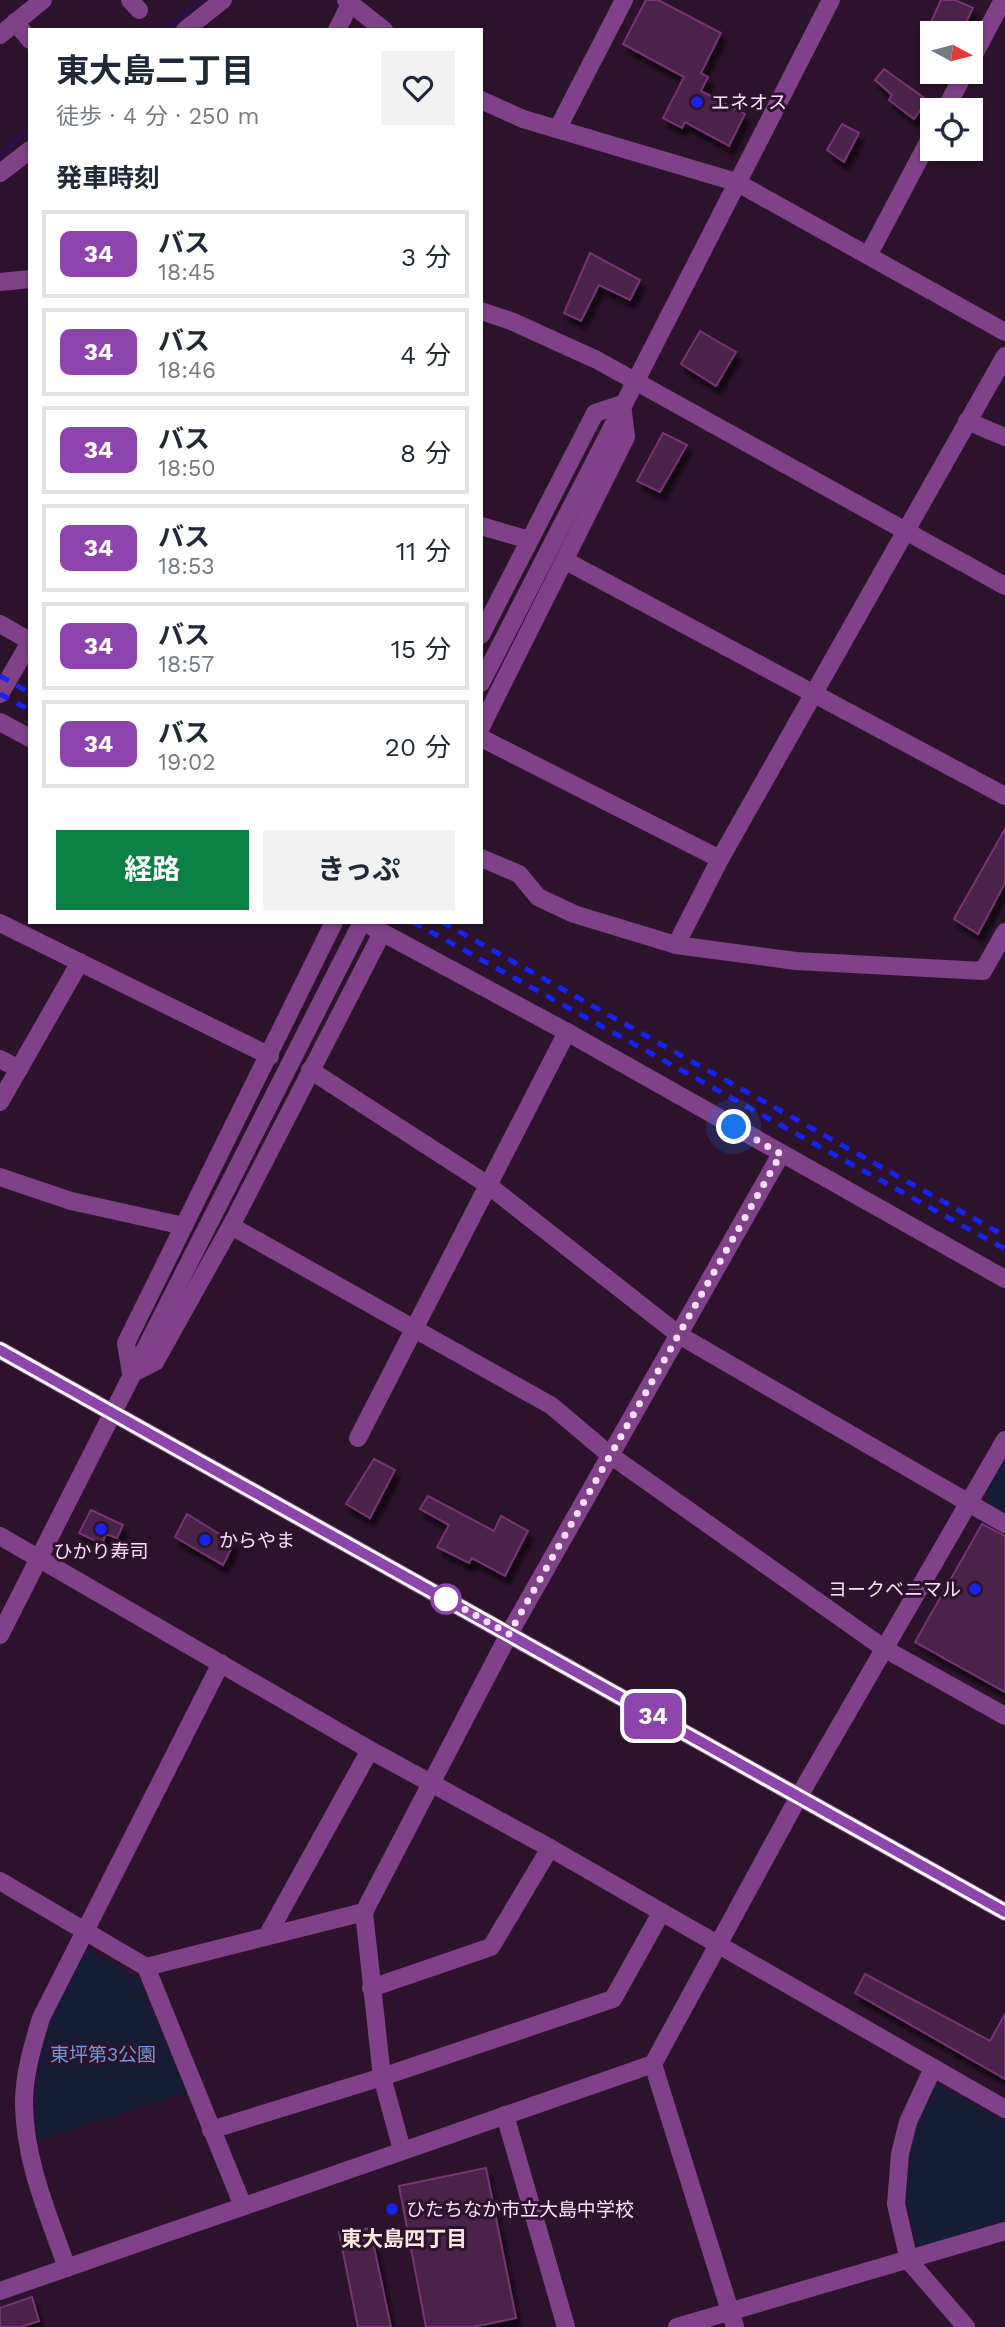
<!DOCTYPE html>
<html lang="ja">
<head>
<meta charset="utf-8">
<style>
  :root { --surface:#fff; --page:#f2f2f3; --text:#1f2937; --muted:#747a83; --line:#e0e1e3; --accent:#0b8043 }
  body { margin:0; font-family:"Work Sans","Noto Sans JP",sans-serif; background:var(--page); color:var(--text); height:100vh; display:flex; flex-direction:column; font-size:26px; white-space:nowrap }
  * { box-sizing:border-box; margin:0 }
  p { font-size:23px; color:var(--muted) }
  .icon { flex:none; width:38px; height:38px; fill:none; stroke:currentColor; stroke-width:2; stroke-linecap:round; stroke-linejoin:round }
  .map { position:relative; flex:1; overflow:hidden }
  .side { position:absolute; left:28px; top:28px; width:455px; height:896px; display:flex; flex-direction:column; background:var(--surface); border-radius:0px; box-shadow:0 2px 5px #0004 }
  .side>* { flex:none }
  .badge { padding:0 14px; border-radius:10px; font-size:24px; line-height:46px }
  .needle { width:46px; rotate:97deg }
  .fabs { position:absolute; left:920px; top:21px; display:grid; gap:14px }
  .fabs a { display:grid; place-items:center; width:63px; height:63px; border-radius:0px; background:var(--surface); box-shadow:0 2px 5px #0004; font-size:35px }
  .you { position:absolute; width:35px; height:35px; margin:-18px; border:5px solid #fff; border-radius:50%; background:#1a73e8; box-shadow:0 0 0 10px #1a73e833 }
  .map>.badge { position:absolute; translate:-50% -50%; box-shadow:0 0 0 4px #fff }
  h2 { padding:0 28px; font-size:26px; line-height:63px }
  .round { display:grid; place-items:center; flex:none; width:74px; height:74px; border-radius:0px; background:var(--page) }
  .head { display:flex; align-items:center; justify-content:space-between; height:119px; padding:0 28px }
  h1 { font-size:33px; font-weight:700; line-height:52px }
  .action { display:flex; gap:14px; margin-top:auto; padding:14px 28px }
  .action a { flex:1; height:80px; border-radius:0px; background:var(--accent); color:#fff; font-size:28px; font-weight:700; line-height:80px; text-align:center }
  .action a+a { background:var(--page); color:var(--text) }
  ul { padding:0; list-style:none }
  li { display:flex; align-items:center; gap:21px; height:88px; margin:0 14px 10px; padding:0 14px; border:4px solid var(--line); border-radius:0px }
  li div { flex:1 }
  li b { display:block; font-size:26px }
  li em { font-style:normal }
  li .badge { min-width:77px; font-weight:700; text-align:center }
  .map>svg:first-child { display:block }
  .green { fill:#171c35 }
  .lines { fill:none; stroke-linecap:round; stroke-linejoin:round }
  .stream { stroke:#2b0f49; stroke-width:5 }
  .building { fill:#4b2049; stroke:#763473; stroke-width:2; filter:url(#shadow) }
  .minor { stroke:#7f4188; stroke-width:18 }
  .rail { stroke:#1723f2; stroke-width:5; stroke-dasharray:10 9; stroke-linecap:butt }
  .line-casing { stroke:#fff; stroke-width:16 }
  .line { stroke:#8e44ad; stroke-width:10 }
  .walk { stroke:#fce0fd; stroke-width:7; stroke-dasharray:0 12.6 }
  .poi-dot { fill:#1723f2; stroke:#2c132b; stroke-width:2.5 }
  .stop-dot { fill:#fff; stroke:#8e44ad; stroke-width:3.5 }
  .labels { text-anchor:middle; stroke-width:6; stroke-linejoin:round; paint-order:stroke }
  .poi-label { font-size:19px; fill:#fce0fd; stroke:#2c132b; text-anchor:start }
  .park-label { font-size:19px; fill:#6e9adb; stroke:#2c132b }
  .neighbourhood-label { font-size:21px; font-weight:bold; fill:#fde7e1; stroke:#2c132b }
</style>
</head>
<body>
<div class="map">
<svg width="1005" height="2327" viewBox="0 0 1005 2327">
  <defs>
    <filter id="shadow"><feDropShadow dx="4.5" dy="8" stdDeviation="2" flood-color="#0009"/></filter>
  </defs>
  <rect width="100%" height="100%" fill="#2c132b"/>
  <g class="green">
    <path d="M 1005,1456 L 1005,1514 L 989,1504 L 986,1489 Z"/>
    <path d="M 85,1947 L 140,1980 L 187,2093 L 36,2141 L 36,2091 L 43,2035 Z"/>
    <path d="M 933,2082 L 1005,2122 L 1005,2221 L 917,2248 L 905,2192 L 913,2135 Z"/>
  </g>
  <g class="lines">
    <g class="stream">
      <path d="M 164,30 L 201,0"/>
      <path d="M 0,154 L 30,129"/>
    </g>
  </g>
  <g class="building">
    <path d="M 646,0 L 658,0 L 721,33 L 701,73 L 708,77 L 701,91 L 745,114 L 729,146 L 685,122 L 682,128 L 663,118 L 684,77 L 623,44 Z"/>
    <path d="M 941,0 L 955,0 L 973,8 L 961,33 L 926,33 Z"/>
    <path d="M 884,69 L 927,100 L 914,119 L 889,100 L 892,95 L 875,80 Z"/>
    <path d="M 842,124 L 859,133 L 844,162 L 827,150 Z"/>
    <path d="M 590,253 L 640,280 L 630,300 L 599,285 L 581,321 L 564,313 Z"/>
    <path d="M 700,331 L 736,352 L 716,386 L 681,364 Z"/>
    <path d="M 663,433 L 687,445 L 660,492 L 637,481 Z"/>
    <path d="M 1005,829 L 1005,883 L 978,934 L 954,919 Z"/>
    <path d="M 374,1459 L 395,1470 L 370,1518 L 346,1504 Z"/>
    <path d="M 428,1496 L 494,1531 L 501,1516 L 528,1531 L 505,1576 L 472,1558 L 469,1563 L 437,1547 L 449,1525 L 420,1509 Z"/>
    <path d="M 91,1510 L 123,1525 L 117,1538 L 106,1534 L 102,1544 L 79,1533 Z"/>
    <path d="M 187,1514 L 234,1543 L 223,1565 L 175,1537 Z"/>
    <path d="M 982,1524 L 1005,1536 L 1005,1692 L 915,1642 Z"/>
    <path d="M 865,1974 L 990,2041 L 1005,2014 L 1005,2079 L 855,1993 Z"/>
    <path d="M 486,2168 L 516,2318 L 473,2327 L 426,2327 L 399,2186 Z"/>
    <path d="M 370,2228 L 391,2327 L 358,2327 L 339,2232 Z"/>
    <path d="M 32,2297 L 39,2321 L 21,2327 L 0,2327 L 0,2308 Z"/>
  </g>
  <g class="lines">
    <g class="minor">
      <path d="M 130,0 L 139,10"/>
      <path d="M 346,0 L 384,30"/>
      <path d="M 15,22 L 30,40"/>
      <path d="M 185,30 L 223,0"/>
      <path d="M 337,30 L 352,0"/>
      <path d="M 0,35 L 43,0"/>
      <path d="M 971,60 L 1003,0"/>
      <path d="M 481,100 L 523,119 L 736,182 L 1005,332"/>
      <path d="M 945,110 L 965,72"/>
      <path d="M 558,128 L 624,0"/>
      <path d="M 0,173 L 30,150"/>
      <path d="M 869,254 L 933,133"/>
      <path d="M 0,282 L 30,279"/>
      <path d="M 481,311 L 511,321 L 597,360 L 1005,586"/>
      <path d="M 967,421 L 1005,437"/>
      <path d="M 481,526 L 529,540"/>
      <path d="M 566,561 L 1005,796"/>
      <path d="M 0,624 L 30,641"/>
      <path d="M 481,635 L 595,413 L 622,404 L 626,437 L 481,727"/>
      <path d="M 481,683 L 831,0"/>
      <path d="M 0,694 L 30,642"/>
      <path d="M 0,722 L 30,738"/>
      <path d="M 481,738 L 720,859"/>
      <path d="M 481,858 L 519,874 L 538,897 L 574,914 L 676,945 L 796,961 L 983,971 L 1005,932"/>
      <path d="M 334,922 L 126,1343 L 131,1374 L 155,1362 L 231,1226 L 382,933"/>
      <path d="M 0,923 L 270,1056"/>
      <path d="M 374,928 L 567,1032 L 1005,1279"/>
      <path d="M 676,945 L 720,859 L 1005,356"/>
      <path d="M 0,1059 L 19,1069"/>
      <path d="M 310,1070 L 488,1185 L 679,1335 L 1005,1524"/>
      <path d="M 0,1102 L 80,962"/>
      <path d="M 0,1177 L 71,1201 L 184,1226"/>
      <path d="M 231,1226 L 552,1406 L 610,1455 L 885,1649 L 1005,1716"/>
      <path d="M 0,1350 L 1005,1912"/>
      <path d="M 358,1438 L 567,1032"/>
      <path d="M 0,1536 L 370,1750 L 550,1848 L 1005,2109"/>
      <path d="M 0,1635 L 362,922"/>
      <path d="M 0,1881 L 146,1967 L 243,2206"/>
      <path d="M 267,1936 L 370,1750"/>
      <path d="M 146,1967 L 364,1912"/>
      <path d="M 371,1988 L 491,1947 L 550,1848"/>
      <path d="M 653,2064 L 735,2327"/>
      <path d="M 933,2068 L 908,2122 L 900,2154 L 896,2204 L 909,2261 L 966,2327"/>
      <path d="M 505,2115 L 566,2327"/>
      <path d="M 211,2130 L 382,2077 L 613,1999 L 661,1913"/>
      <path d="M 402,2150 L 382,2077 L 364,1912 L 509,1634 L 781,1154"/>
      <path d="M 67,2268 C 48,2214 24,2160 24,2102 C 24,2074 33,2045 41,2018 L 221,1663"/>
      <path d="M 0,2291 L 653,2064 L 798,1798 L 1005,1440"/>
      <path d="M 677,2327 L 1005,2231"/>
    </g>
    <g class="rail">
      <path d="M 0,676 L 30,693"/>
      <path d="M 0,694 L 30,710"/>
      <path d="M 413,922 L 1005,1249"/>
      <path d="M 442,922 L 1005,1236"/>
    </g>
  </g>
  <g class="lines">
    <g class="line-casing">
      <path id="line" d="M 0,1350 L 1005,1912"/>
    </g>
    <use href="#line" class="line"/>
    <path class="walk" d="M 446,1599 L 439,1595 L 509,1634 L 781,1154 L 734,1127"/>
  </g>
  <g class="poi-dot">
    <circle cx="697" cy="102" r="7"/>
    <circle cx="101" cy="1529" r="7"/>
    <circle cx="205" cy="1540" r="7"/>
    <circle cx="975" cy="1589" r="7"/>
    <circle cx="392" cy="2209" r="7"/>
  </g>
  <circle class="stop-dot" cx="446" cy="1599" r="14"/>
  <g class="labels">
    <g class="poi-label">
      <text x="711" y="109">エネオス</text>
      <text x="219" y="1547">からやま</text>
      <text x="101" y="1558" text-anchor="middle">ひかり寿司</text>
      <text x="961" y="1596" text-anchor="end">ヨークベニマル</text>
      <text x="406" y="2216">ひたちなか市立大島中学校</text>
    </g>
    <g class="park-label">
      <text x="103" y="2061">東坪第3公園</text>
    </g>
    <g class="neighbourhood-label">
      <text x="404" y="2246">東大島四丁目</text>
    </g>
  </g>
</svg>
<div class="fabs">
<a><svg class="needle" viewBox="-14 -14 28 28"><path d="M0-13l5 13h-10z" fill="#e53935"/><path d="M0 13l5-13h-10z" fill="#747a83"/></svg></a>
<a><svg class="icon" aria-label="locate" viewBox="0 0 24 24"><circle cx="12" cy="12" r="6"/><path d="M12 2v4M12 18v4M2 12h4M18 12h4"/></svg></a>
</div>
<div class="you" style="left:734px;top:1127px"></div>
<b class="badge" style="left:653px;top:1716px;background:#8e44ad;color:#fff">34</b>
<section class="side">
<div class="head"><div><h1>東大島二丁目</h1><p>徒歩 · 4 分 · 250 m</p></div><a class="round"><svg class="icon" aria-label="heart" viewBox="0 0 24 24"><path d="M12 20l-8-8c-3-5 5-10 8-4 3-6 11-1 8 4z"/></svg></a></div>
<h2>発車時刻</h2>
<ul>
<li><span class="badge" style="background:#8e44ad;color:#fff">34</span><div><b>バス</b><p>18:45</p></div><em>3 分</em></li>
<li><span class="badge" style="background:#8e44ad;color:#fff">34</span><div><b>バス</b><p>18:46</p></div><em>4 分</em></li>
<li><span class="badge" style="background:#8e44ad;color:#fff">34</span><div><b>バス</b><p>18:50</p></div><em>8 分</em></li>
<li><span class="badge" style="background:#8e44ad;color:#fff">34</span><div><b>バス</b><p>18:53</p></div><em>11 分</em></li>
<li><span class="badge" style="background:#8e44ad;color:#fff">34</span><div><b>バス</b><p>18:57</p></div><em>15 分</em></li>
<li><span class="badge" style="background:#8e44ad;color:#fff">34</span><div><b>バス</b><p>19:02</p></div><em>20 分</em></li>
</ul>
<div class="action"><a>経路</a><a>きっぷ</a></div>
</section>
</div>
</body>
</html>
